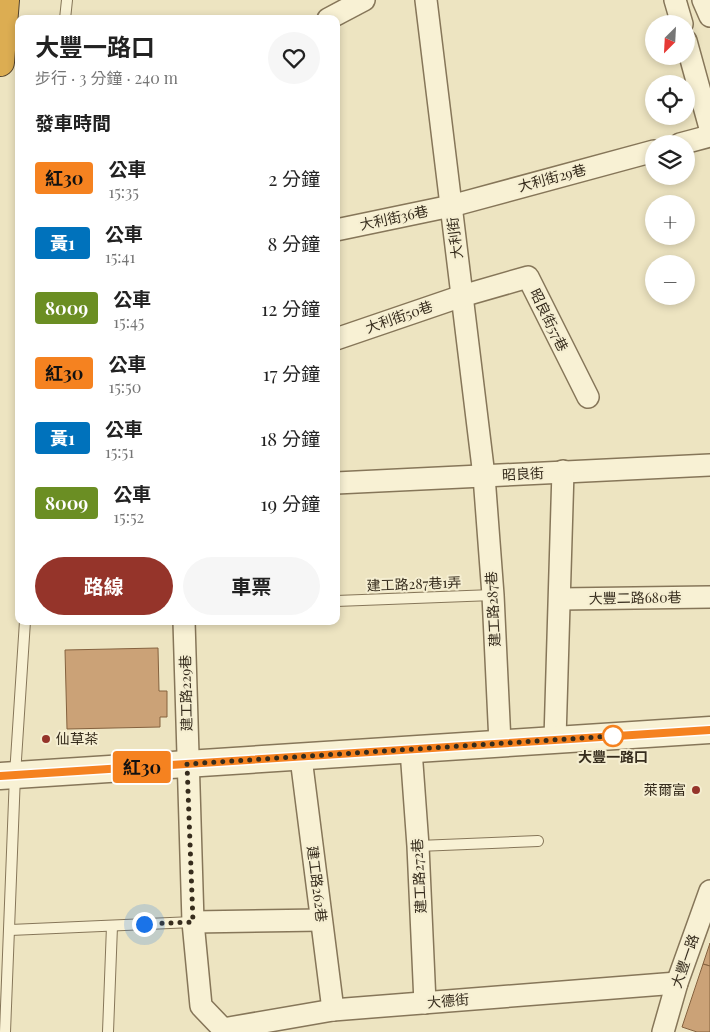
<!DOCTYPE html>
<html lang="zh-TW">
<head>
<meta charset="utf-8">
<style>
  :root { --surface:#fff; --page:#f6f6f6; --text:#222; --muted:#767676; --accent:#95342a }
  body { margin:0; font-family:"Playfair Display","Noto Sans TC",serif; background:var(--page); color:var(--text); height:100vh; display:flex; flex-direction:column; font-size:19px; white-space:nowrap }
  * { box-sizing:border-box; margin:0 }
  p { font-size:16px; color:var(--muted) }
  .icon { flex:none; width:28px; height:28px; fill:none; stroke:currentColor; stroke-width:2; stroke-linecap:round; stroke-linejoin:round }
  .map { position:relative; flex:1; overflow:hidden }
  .side { position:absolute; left:15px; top:15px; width:325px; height:610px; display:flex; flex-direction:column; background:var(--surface); border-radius:10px; box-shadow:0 2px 8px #0003 }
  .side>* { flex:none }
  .badge { padding:0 10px; border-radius:4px; font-size:18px; line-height:32px }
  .needle { width:32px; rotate:204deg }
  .buttons { position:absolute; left:645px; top:15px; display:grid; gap:10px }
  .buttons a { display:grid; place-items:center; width:50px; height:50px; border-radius:50%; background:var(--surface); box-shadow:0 2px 8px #0003; font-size:25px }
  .you { position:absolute; width:25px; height:25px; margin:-12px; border:4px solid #fff; border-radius:50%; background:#1a73e8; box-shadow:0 0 0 8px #1a73e833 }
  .map>.badge { position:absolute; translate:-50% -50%; box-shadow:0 0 0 2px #fff }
  h2 { padding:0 20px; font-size:19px; line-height:45px }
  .round { display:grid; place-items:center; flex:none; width:52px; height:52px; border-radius:26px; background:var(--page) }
  .summary { display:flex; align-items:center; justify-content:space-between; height:85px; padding:0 20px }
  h1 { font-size:24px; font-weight:700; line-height:38px }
  .action { display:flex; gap:10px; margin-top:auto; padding:10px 20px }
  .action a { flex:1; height:58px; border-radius:30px; background:var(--accent); color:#fff; font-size:20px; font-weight:700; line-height:58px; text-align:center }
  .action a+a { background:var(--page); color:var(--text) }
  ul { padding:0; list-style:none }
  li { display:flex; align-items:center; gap:15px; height:65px; padding:0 20px }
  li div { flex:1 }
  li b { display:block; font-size:19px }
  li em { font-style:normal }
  li .badge { min-width:55px; font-weight:700; text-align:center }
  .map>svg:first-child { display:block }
  .building { fill:#cba277; stroke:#85623f }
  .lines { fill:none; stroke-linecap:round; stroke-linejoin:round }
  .service-casing { stroke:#867659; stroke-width:12 }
  .minor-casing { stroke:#867659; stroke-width:24 }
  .tertiary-casing { stroke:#867659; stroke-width:29 }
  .motorway-casing { stroke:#54432d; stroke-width:30 }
  .service { stroke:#f8f1d4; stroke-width:10 }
  .minor { stroke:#f8f1d4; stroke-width:21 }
  .tertiary { stroke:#f8f1d4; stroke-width:26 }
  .motorway { stroke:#dcad52; stroke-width:28 }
  .line-casing { stroke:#fff; stroke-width:11 }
  .line { stroke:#f58220; stroke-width:8 }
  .walk { stroke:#362c1d; stroke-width:5; stroke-dasharray:0 9 }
  .stop-dot { fill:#fff; stroke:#f58220; stroke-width:2.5 }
  .poi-dot { fill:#95342a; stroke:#f5eed1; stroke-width:2 }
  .labels { text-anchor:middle; stroke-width:4; stroke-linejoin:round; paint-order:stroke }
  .street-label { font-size:14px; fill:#362c1d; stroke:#f5eed1 }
  .poi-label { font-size:14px; fill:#362c1d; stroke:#f5eed1; text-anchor:start }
  .stop-label { font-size:14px; font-weight:bold; fill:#362c1d; stroke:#f5eed1 }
</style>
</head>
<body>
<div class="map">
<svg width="710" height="1032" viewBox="0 0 710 1032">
  <rect width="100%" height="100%" fill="#ede4c1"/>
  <g class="building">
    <path d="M 158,648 L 159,691 L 167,691 L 167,717 L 160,717 L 160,727 L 67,729 L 65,650 Z"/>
    <path d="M 710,943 L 710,966 L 703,964 Z"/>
    <path d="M 703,964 L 710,966 L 710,1032 L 697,1032 L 682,1027 Z"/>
  </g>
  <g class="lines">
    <g class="service-casing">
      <g id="service">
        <path d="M 65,19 L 67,0"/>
        <path d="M 336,601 L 493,595"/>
        <path d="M 418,846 L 538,841"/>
        <path d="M 10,930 L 193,922"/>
        <path d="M 5,1032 L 15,775 L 25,621"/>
        <path d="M 108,1032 L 112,926"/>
      </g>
    </g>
    <g class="minor-casing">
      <g id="minor">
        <path d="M 426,0 L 484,476 L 493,595 L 500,743"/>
        <path d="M 675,0 L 682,24"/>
        <path d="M 703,0 L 710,16"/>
        <path d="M 328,19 L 364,0"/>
        <path d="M 686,41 L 710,128"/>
        <path d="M 680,144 L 710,136"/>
        <path d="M 336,230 L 451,206 L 654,151"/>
        <path d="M 336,339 L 462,296 L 528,277 L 588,397"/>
        <path d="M 336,483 L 710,465"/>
        <path d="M 560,599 L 710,597"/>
        <path d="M 184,621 L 193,922 L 201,1006 L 223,1029"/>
        <path d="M 555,739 L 563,471"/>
        <path d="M 411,750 L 418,846 L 425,1003"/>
        <path d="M 301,758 L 333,1010"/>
        <path d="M 193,922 L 321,920"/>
        <path d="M 223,1032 L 223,1029 L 333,1010 L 677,983"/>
        <path d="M 663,1032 L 677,983 L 710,891"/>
      </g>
    </g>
    <g class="tertiary-casing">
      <path id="tertiary" d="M 0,776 L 710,730"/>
    </g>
    <g class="motorway-casing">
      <path id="motorway" d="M 0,62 L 5,0"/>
    </g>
    <use href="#service" class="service"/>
    <use href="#minor" class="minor"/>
    <use href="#tertiary" class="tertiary"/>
    <use href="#motorway" class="motorway"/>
  </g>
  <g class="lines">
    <g class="line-casing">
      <path id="line" d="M 0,776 L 710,730"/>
    </g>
    <use href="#line" class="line"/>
    <path class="walk" d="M 144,924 L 193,922 L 187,764 L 613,736"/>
  </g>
  <circle class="stop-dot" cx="613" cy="736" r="10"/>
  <g class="poi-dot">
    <circle cx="46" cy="739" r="5"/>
    <circle cx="696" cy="790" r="5"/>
  </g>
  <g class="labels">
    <g class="street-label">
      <text transform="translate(552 178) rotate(-15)" y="5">大利街29巷</text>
      <text transform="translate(394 218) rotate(-12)" y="5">大利街36巷</text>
      <text transform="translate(455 238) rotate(-97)" y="5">大利街</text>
      <text transform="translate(399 317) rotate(-19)" y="5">大利街50巷</text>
      <text transform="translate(549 320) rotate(64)" y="5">昭良街57巷</text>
      <text transform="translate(523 474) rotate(-3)" y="5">昭良街</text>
      <text transform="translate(414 584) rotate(-2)" y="5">建工路287巷1弄</text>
      <text transform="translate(635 598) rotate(-1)" y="5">大豐二路680巷</text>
      <text transform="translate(493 609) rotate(-93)" y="5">建工路287巷</text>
      <text transform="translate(186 693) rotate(-91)" y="5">建工路229巷</text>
      <text transform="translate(419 876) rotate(-93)" y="5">建工路272巷</text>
      <text transform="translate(317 884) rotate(83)" y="5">建工路262巷</text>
      <text transform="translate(685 961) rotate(-71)" y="5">大豐一路</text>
      <text transform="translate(448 1001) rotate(-5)" y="5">大德街</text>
    </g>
    <g class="poi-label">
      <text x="56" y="744">仙草茶</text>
      <text x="686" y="795" text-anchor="end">萊爾富</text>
    </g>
    <g class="stop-label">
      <text x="613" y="762">大豐一路口</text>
    </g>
  </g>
</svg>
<div class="buttons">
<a><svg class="needle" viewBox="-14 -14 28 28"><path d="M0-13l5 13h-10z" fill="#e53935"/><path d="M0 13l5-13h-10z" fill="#767676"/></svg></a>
<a><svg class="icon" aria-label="locate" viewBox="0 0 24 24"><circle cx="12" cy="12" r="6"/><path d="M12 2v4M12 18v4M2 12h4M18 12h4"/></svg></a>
<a><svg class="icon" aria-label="layers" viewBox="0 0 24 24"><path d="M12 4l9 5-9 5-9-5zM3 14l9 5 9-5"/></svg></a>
<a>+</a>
<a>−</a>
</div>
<div class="you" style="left:144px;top:924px"></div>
<b class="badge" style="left:142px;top:767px;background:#f58220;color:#111">紅30</b>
<section class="side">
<div class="summary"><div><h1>大豐一路口</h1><p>步行 · 3 分鐘 · 240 m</p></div><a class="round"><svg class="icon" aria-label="heart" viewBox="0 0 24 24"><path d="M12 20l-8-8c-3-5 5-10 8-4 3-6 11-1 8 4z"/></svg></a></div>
<h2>發車時間</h2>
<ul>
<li><span class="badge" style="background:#f58220;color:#111">紅30</span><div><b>公車</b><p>15:35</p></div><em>2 分鐘</em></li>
<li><span class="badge" style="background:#0072bc;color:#fff">黃1</span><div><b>公車</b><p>15:41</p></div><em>8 分鐘</em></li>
<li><span class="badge" style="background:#6b8e23;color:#fff">8009</span><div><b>公車</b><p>15:45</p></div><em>12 分鐘</em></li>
<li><span class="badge" style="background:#f58220;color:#111">紅30</span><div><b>公車</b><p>15:50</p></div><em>17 分鐘</em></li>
<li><span class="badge" style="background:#0072bc;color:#fff">黃1</span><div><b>公車</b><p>15:51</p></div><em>18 分鐘</em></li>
<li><span class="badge" style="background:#6b8e23;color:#fff">8009</span><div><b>公車</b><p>15:52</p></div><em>19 分鐘</em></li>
</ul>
<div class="action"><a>路線</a><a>車票</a></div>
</section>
</div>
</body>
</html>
